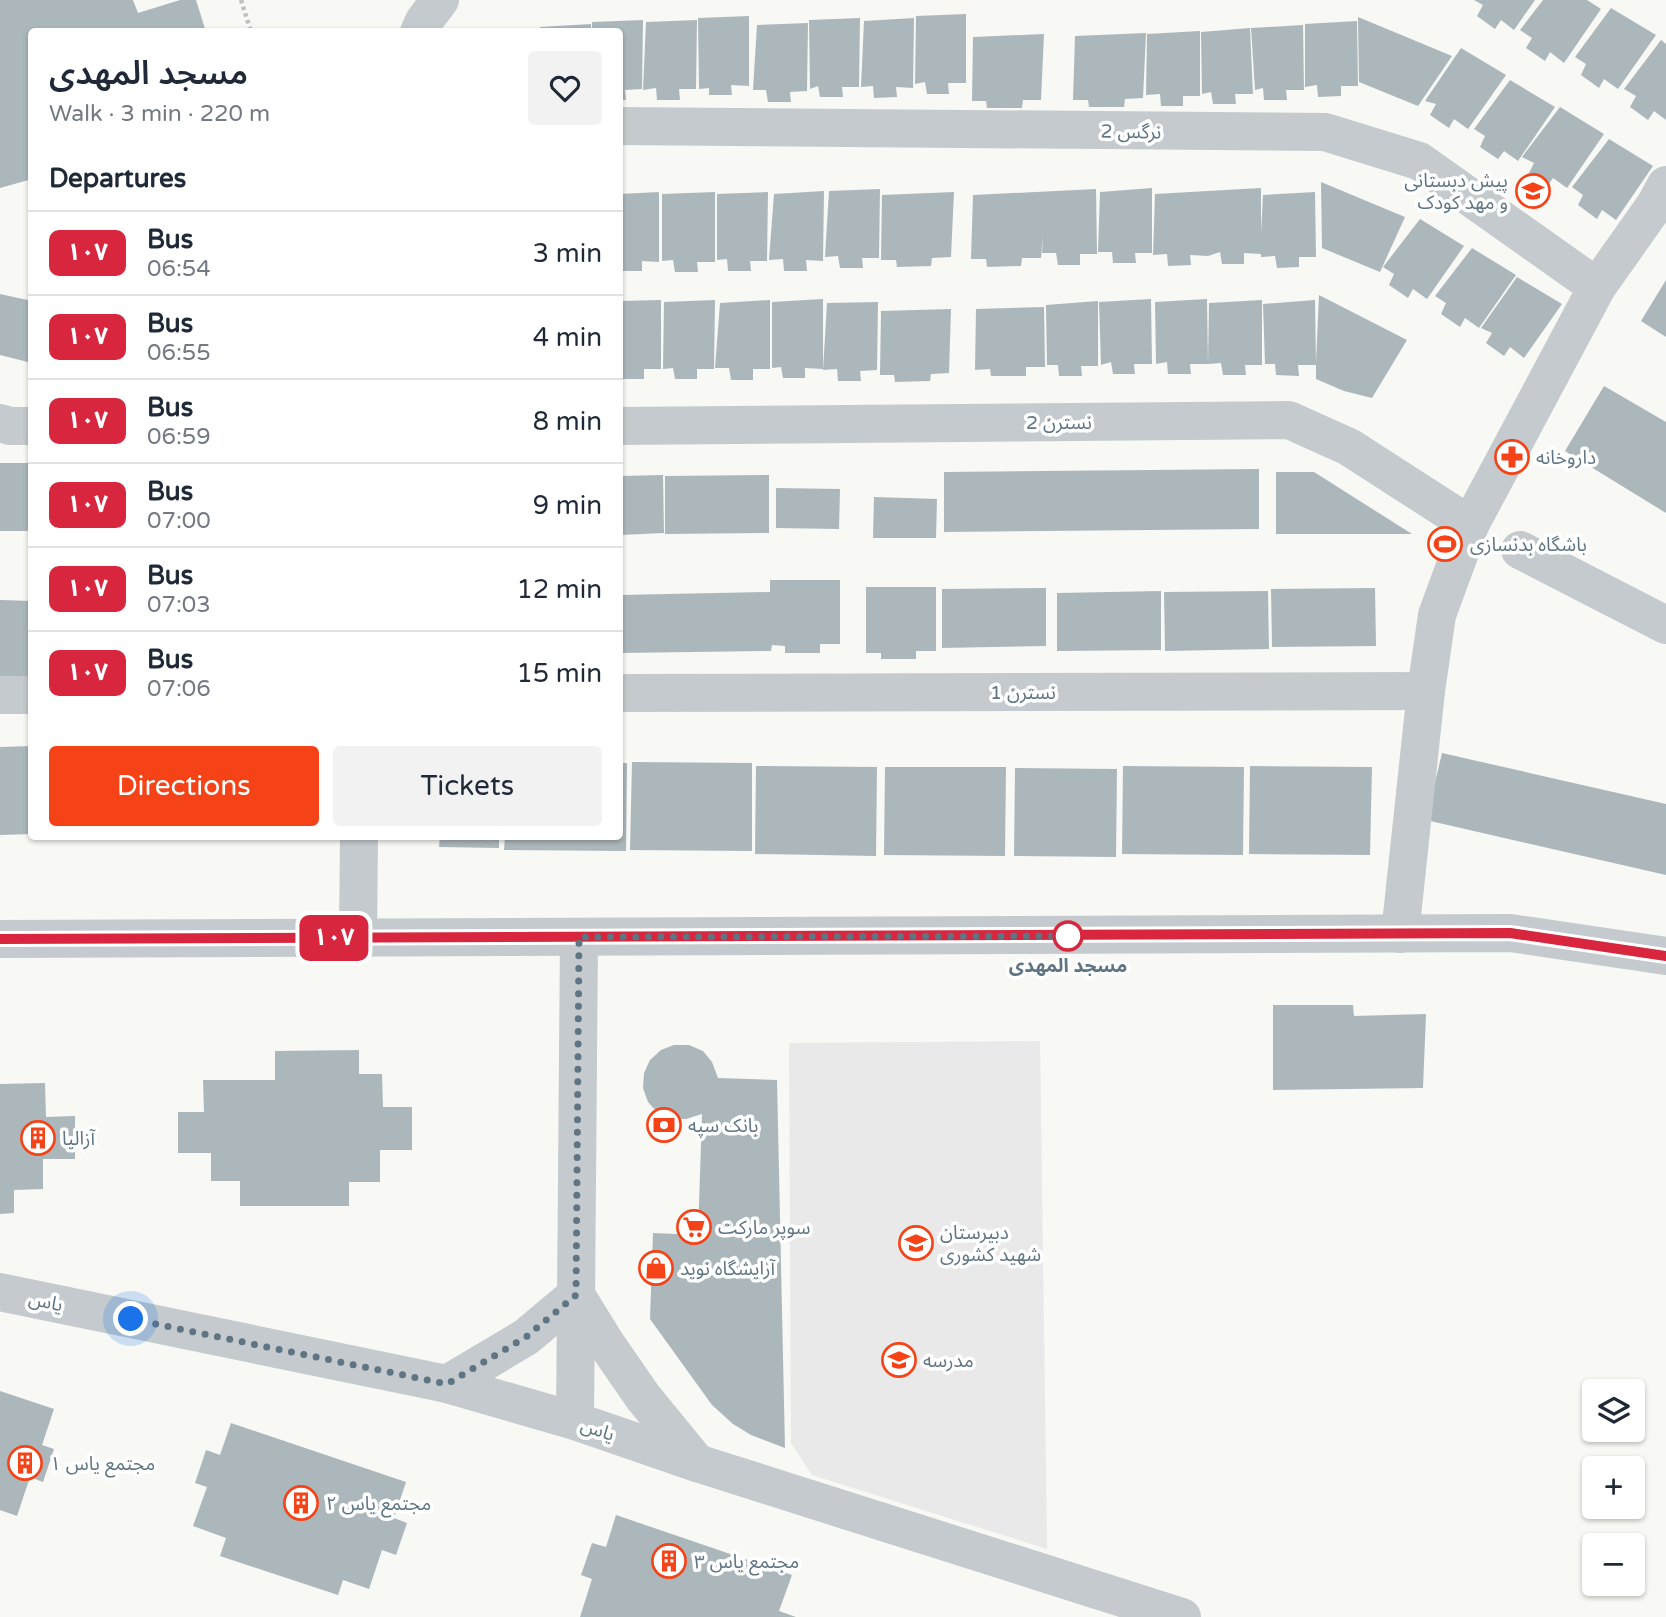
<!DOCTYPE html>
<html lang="en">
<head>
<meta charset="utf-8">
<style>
  :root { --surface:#fff; --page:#f2f2f3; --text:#1f2937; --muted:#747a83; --line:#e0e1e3; --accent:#f64217 }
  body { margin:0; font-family:"Varela Round","Noto Sans Arabic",sans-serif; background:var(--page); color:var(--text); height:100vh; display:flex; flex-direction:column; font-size:26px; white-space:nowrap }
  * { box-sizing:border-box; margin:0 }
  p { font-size:23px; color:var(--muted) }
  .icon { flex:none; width:38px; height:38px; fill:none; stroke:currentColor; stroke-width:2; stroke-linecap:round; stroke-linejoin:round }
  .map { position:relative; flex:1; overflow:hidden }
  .details { position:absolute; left:28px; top:28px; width:595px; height:812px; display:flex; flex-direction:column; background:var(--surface); border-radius:7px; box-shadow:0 2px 5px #0004 }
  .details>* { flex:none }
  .badge { padding:0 14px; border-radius:10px; font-size:24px; line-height:46px }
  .controls { position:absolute; left:1582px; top:1379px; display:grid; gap:14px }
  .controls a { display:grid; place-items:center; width:63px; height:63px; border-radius:7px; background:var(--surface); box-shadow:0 2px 5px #0004; font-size:35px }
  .you { position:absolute; width:35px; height:35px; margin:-18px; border:5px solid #fff; border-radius:50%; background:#1a73e8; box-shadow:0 0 0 10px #1a73e833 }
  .map>.badge { position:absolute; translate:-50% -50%; box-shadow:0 0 0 4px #fff }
  h2 { padding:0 21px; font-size:26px; line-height:63px }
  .round { display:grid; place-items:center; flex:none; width:74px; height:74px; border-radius:7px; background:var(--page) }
  .headline { display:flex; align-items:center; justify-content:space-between; height:119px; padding:0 21px }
  h1 { font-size:33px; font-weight:600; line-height:52px }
  .cta { display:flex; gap:14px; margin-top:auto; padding:14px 21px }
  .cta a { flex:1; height:80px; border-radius:7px; background:var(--accent); color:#fff; font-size:28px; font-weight:600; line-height:80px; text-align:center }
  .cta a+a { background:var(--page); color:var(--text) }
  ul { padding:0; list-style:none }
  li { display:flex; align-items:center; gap:21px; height:84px; padding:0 21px; border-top:2px solid var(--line) }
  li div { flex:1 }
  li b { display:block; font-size:26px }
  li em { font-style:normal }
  li .badge { min-width:77px; font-weight:700; text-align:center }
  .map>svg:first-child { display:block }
  .built { fill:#e8e9e8 }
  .building { fill:#acb7bc }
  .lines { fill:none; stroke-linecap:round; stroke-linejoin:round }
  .path { stroke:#bec1c3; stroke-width:4.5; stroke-dasharray:3.5 3.5; stroke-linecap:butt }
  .minor { stroke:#c4cacd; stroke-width:38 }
  .line-casing { stroke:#fff; stroke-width:16 }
  .line { stroke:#d7263d; stroke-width:10 }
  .walk { stroke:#5f7583; stroke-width:7; stroke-dasharray:0 12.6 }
  .stop-dot { fill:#fff; stroke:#d7263d; stroke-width:3.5 }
  .labels { text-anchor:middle; stroke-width:7; stroke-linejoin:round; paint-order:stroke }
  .street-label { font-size:19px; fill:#5f7583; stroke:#fff }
  .poi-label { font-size:19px; fill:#5f7583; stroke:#fff; text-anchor:start }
  .stop-label { font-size:19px; font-weight:bold; fill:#5f7583; stroke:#fff }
</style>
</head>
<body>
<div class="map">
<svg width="1666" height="1617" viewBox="0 0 1666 1617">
  <rect width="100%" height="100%" fill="#f8f8f4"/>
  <path class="built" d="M 1040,1041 L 1047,1549 L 812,1475 L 791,1443 L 789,1043 Z"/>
  <g class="building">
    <path d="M 0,0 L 133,0 L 138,13 L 180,0 L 196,0 L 206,32 L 32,32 L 32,179 L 0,188 Z"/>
    <path d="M 1474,0 L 1535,0 L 1514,30 L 1501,20 L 1495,29 L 1477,16 L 1483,5 Z"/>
    <path d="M 1543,0 L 1587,0 L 1601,9 L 1564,63 L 1550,52 L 1545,61 L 1526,48 L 1532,38 L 1520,30 Z"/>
    <path d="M 1611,8 L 1656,35 L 1618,89 L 1604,79 L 1599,88 L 1581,75 L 1586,64 L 1575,57 Z"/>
    <path d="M 966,14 L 966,83 L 948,83 L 949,94 L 927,94 L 925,82 L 915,84 L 916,16 Z"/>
    <path d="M 749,16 L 749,86 L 731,85 L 732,95 L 709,95 L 709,88 L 699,89 L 698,18 Z"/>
    <path d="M 1358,17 L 1452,56 L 1418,106 L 1359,82 Z"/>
    <path d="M 860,18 L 859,87 L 842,87 L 843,97 L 820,97 L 818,86 L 810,89 L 809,20 Z"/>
    <path d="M 914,18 L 913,88 L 896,87 L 897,97 L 874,98 L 873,86 L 861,87 L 864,21 Z"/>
    <path d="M 643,20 L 642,89 L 625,90 L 626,100 L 620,100 L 620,32 L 592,32 L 592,22 Z"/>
    <path d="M 697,20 L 696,89 L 679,89 L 680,100 L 657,100 L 656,88 L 643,90 L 646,22 Z"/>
    <path d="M 1357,21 L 1358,86 L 1341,86 L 1341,96 L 1318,97 L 1317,85 L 1305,87 L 1305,24 Z"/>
    <path d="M 808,23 L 807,91 L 790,92 L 791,102 L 768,102 L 766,90 L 753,90 L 757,25 Z"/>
    <path d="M 591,24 L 591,32 L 540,32 L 540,27 Z"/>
    <path d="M 1303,25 L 1304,90 L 1286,90 L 1287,100 L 1264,100 L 1263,88 L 1255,90 L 1251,28 Z"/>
    <path d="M 1250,28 L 1253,94 L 1235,94 L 1236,104 L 1213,104 L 1211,92 L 1202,94 L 1201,32 Z"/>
    <path d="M 1200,31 L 1200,96 L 1183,96 L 1183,106 L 1161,106 L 1160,94 L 1146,95 L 1147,34 Z"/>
    <path d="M 1146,33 L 1143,98 L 1125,99 L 1124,107 L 1089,107 L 1088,100 L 1073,100 L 1075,36 Z"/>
    <path d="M 1044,34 L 1041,100 L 1023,100 L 1022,108 L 987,108 L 986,101 L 972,101 L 973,37 Z"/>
    <path d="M 1661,40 L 1666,44 L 1666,120 L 1654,111 L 1648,120 L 1630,107 L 1636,96 L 1624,89 Z"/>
    <path d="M 1461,48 L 1506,75 L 1468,129 L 1454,119 L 1449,128 L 1430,115 L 1436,104 L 1425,101 Z"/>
    <path d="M 1510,80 L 1555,107 L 1518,161 L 1504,151 L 1498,159 L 1480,147 L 1485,136 L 1474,129 Z"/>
    <path d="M 1560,107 L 1604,134 L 1567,188 L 1553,178 L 1547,186 L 1529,173 L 1534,163 L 1522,157 Z"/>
    <path d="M 1609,139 L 1653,166 L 1616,220 L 1602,210 L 1597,219 L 1578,205 L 1583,195 L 1572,187 Z"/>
    <path d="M 1321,182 L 1405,217 L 1380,272 L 1322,248 Z"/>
    <path d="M 1152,188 L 1152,253 L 1135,253 L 1136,263 L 1113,263 L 1112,252 L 1098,252 L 1100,192 Z"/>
    <path d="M 1261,188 L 1261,233 L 1263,195 L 1315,192 L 1316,257 L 1299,257 L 1299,267 L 1277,268 L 1275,256 L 1261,257 L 1261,254 L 1244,253 L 1244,264 L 1222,264 L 1220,252 L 1208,256 L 1190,255 L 1191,265 L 1168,266 L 1167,254 L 1153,255 L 1155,194 Z"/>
    <path d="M 880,189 L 879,258 L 862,258 L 863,268 L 840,268 L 838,256 L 825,257 L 829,191 Z"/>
    <path d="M 1096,189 L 1097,254 L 1080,254 L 1080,265 L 1058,265 L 1056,253 L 1042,253 L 1043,234 L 1041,258 L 1022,258 L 1021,266 L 987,267 L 986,259 L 971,259 L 973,195 Z"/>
    <path d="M 824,191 L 823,261 L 806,260 L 807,271 L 784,271 L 783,259 L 769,260 L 774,194 Z"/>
    <path d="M 659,192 L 659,262 L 642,261 L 642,271 L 620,271 L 620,194 Z"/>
    <path d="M 715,192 L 715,262 L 697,262 L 698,272 L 675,272 L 673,260 L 662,261 L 662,194 Z"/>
    <path d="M 768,192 L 767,261 L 750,261 L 751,271 L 728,271 L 727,259 L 717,260 L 717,194 Z"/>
    <path d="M 954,192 L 951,257 L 932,258 L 931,266 L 897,267 L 896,260 L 881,260 L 882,195 Z"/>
    <path d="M 1420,219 L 1464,246 L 1427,299 L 1413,289 L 1408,298 L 1389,285 L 1394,274 L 1383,267 Z"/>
    <path d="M 1472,248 L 1516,275 L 1479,328 L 1465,318 L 1460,327 L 1441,314 L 1446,303 L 1435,296 Z"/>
    <path d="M 1517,277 L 1562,304 L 1524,358 L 1510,347 L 1504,356 L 1486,343 L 1492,333 L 1481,328 Z"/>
    <path d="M 1666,280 L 1666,337 L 1641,321 Z"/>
    <path d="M 0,294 L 32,301 L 32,363 L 0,355 Z"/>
    <path d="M 1319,295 L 1407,340 L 1372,398 L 1344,391 L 1316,379 L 1316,365 L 1298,365 L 1299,376 L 1276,375 L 1275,364 L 1265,364 L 1263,304 L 1315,300 L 1316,363 Z"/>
    <path d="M 823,299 L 823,369 L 805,368 L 805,378 L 783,378 L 781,367 L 772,368 L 772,302 Z"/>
    <path d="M 1151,299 L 1152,364 L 1134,364 L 1135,374 L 1113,374 L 1111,362 L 1101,365 L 1099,302 Z"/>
    <path d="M 1207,299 L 1208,364 L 1190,364 L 1191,374 L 1168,374 L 1167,362 L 1156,364 L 1155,302 Z"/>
    <path d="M 661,300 L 661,369 L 644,369 L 644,379 L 622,379 L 620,367 L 620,301 Z"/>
    <path d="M 715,300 L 714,369 L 697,369 L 697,379 L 675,379 L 673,368 L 663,369 L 664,302 Z"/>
    <path d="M 770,300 L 770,369 L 753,369 L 753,380 L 731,380 L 729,368 L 715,368 L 720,303 Z"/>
    <path d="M 1262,300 L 1262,365 L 1245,365 L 1246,375 L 1223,375 L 1221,363 L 1208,364 L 1209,303 Z"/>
    <path d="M 1098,301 L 1098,366 L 1081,366 L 1082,376 L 1059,376 L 1058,365 L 1047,365 L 1046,305 Z"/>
    <path d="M 878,302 L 877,370 L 860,371 L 861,381 L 838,381 L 837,369 L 823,370 L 827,303 Z"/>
    <path d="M 1044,307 L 1045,367 L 1026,367 L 1026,376 L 991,376 L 990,369 L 975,370 L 976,309 Z"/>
    <path d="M 951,309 L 949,373 L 931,374 L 930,381 L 895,382 L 894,375 L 880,375 L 881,311 Z"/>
    <path d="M 1604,386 L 1666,422 L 1666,513 L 1565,451 Z"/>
    <path d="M 0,463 L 30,463 L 28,531 L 0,531 Z"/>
    <path d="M 1259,469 L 1259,529 L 944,532 L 944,472 Z"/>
    <path d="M 1276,472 L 1314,472 L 1412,534 L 1276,534 Z"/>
    <path d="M 663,475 L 664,533 L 620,535 L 620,476 Z"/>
    <path d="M 769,475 L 769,533 L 665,534 L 665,476 Z"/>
    <path d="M 776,488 L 840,489 L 839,529 L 776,528 Z"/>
    <path d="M 874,497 L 937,499 L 936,538 L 873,538 Z"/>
    <path d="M 770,580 L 840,580 L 840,644 L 820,644 L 820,653 L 785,653 L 785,646 L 772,645 L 771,651 L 620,653 L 620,595 L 770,592 Z"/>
    <path d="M 866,587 L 936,587 L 936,651 L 916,651 L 916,659 L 881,659 L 881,653 L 866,653 Z"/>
    <path d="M 1046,588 L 1046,646 L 942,648 L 942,589 Z"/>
    <path d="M 1375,588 L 1376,646 L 1272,647 L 1271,589 Z"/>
    <path d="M 1161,591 L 1161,650 L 1057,651 L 1057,593 Z"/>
    <path d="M 1268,591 L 1269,649 L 1165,651 L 1164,592 Z"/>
    <path d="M 0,600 L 32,601 L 32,689 L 0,689 Z"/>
    <path d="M 32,746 L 32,834 L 0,835 L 0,747 Z"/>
    <path d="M 1442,753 L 1666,804 L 1666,875 L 1426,820 Z"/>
    <path d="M 632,762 L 752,763 L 752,851 L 630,850 Z"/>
    <path d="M 620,763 L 627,763 L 626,851 L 504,850 L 505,836 L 620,836 Z"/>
    <path d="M 756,766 L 877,767 L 876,856 L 755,854 Z"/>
    <path d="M 1123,766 L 1244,767 L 1243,855 L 1122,854 Z"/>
    <path d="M 1250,766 L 1372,767 L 1370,855 L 1249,854 Z"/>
    <path d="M 885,767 L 1006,767 L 1005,856 L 884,855 Z"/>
    <path d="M 1015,768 L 1117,769 L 1116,857 L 1014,856 Z"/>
    <path d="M 440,836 L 499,836 L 499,848 L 439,847 Z"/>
    <path d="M 1273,1005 L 1353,1005 L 1354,1016 L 1426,1014 L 1423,1088 L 1273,1090 Z"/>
    <path d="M 674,1045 L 689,1045 L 703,1051 L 712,1062 L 718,1078 L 777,1080 L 785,1448 L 751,1435 L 733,1424 L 712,1405 L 650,1319 L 653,1233 L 698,1235 L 702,1114 L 686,1119 L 672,1119 L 658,1113 L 648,1102 L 643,1088 L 644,1073 L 650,1060 L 661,1050 Z"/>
    <path d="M 359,1050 L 359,1074 L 382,1074 L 383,1107 L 412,1107 L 412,1150 L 380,1150 L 380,1182 L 349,1182 L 349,1206 L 240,1206 L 240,1181 L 211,1181 L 211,1153 L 178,1153 L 178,1112 L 204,1112 L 203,1080 L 275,1080 L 275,1051 Z"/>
    <path d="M 45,1083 L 46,1117 L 75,1116 L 75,1159 L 43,1159 L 43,1189 L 14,1190 L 14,1213 L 0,1214 L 0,1084 Z"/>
    <path d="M 0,1391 L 54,1409 L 42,1445 L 54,1449 L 43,1482 L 30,1477 L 17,1516 L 0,1510 Z"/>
    <path d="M 231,1423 L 406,1482 L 394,1518 L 407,1523 L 396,1555 L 382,1550 L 369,1589 L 343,1580 L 338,1595 L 220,1556 L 226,1538 L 193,1526 L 207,1487 L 195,1483 L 206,1450 L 220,1455 Z"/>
    <path d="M 616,1515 L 792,1575 L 779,1611 L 796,1617 L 580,1617 L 592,1579 L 581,1575 L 592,1543 L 606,1547 Z"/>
  </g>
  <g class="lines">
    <path class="path" d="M 241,0 L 251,32"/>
    <g class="minor">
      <path d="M 419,32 L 424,21 L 440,0"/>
      <path d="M 620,126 L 1325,132 L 1419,161 L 1597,287"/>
      <path d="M 0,423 L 10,426 L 32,426"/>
      <path d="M 620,426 L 1289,420 L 1349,447 L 1470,525"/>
      <path d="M 1520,550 L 1666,625"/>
      <path d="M 620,693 L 1426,691"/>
      <path d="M 0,695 L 32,695"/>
      <path d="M 1400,934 L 1426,691 L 1437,615 L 1470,525 L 1597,287 L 1655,205 L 1666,185"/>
      <path d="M 358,938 L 359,836"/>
      <path d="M 0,939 L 1510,933 L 1666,956"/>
      <path d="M 0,1292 L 447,1384 L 575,1421 L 697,1463 L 1182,1617"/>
      <path d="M 447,1384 L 526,1337 L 576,1295 L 605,1342 L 643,1397 L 697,1463"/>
      <path d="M 575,1421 L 579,937"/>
    </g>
  </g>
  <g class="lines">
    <g class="line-casing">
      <path id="line" d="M 0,939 L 1510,933 L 1666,956"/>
    </g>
    <use href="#line" class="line"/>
    <path class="walk" d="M 131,1319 L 447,1384 L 526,1337 L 576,1295 L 579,937 L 1068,936"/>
  </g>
  <defs>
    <g id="school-ring" transform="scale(1.75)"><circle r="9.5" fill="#fff" stroke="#f64217" stroke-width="1.5"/><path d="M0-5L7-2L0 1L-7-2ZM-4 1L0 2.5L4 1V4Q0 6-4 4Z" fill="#f64217"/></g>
    <g id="pharmacy-ring" transform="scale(1.75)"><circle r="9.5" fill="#fff" stroke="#f64217" stroke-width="1.5"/><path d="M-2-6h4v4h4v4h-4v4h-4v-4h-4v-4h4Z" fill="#f64217"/></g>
    <g id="stadium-ring" transform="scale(1.75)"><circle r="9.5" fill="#fff" stroke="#f64217" stroke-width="1.5"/><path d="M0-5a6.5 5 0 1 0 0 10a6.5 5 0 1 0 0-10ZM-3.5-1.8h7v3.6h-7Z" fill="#f64217"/></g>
    <g id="bank-ring" transform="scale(1.75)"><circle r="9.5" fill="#fff" stroke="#f64217" stroke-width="1.5"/><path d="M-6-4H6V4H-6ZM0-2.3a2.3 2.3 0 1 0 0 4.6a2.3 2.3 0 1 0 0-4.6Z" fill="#f64217"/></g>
    <g id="building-ring" transform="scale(1.75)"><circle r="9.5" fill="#fff" stroke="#f64217" stroke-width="1.5"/><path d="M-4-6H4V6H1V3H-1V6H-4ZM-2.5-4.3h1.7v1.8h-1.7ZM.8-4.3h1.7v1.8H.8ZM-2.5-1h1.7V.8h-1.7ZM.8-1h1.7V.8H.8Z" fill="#f64217"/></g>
    <g id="supermarket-ring" transform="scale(1.75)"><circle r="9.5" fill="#fff" stroke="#f64217" stroke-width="1.5"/><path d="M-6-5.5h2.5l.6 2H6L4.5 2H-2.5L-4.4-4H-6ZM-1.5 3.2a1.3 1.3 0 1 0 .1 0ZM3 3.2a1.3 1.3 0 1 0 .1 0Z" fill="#f64217"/></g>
    <g id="shop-ring" transform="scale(1.75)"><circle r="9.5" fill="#fff" stroke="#f64217" stroke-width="1.5"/><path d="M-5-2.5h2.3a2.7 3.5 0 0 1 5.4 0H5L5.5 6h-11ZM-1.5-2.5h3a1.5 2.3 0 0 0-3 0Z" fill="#f64217"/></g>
  </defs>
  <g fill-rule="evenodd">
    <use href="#school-ring" x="1533" y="191"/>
    <use href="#pharmacy-ring" x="1512" y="457"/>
    <use href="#stadium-ring" x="1445" y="544"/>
    <use href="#bank-ring" x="664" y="1125"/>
    <use href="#building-ring" x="38" y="1138"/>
    <use href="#supermarket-ring" x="694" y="1227"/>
    <use href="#school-ring" x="916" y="1243"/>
    <use href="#shop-ring" x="656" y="1268"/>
    <use href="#school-ring" x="899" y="1360"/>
    <use href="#building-ring" x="25" y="1463"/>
    <use href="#building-ring" x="301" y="1503"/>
    <use href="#building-ring" x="669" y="1561"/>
  </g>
  <circle class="stop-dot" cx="1068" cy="936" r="14"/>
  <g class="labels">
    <g class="street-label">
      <text transform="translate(1131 131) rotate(1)" y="7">نرگس 2</text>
      <text x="1059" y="429">نسترن 2</text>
      <text x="1023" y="699">نسترن 1</text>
      <text transform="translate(46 1301) rotate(12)" y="7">یاس</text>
      <text transform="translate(598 1429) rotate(19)" y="7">یاس</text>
    </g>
    <g class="poi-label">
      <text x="1508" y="187" text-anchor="end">پیش دبستانی<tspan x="1508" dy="22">و مهد کودک</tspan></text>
      <text x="1536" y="464">داروخانه</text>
      <text x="1470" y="551">باشگاه بدنسازی</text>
      <text x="688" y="1132">بانک سپه</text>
      <text x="62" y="1145">آزالیا</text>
      <text x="718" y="1234">سوپر مارکت</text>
      <text x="940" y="1239">دبیرستان<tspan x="940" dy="22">شهید کشوری</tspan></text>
      <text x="680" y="1275">آرایشگاه نوید</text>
      <text x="923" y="1367">مدرسه</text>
      <text x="50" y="1470">مجتمع یاس ۱</text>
      <text x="326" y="1510">مجتمع یاس ۲</text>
      <text x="694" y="1568">مجتمع یاس ۳</text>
    </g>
    <g class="stop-label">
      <text x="1068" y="972">مسجد المهدی</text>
    </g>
  </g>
</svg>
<div class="controls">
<a><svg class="icon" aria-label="layers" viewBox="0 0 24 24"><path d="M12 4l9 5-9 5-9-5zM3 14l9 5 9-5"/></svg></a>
<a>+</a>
<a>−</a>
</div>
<div class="you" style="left:131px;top:1319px"></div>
<b class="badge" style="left:334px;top:938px;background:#d7263d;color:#fff">۱۰۷</b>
<section class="details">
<div class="headline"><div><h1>مسجد المهدی</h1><p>Walk · 3 min · 220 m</p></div><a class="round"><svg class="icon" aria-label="heart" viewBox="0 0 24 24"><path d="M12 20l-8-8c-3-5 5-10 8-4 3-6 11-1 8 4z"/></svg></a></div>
<h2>Departures</h2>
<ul>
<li><span class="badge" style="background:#d7263d;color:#fff">۱۰۷</span><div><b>Bus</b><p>06:54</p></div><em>3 min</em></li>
<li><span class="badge" style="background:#d7263d;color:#fff">۱۰۷</span><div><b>Bus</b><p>06:55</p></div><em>4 min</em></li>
<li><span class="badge" style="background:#d7263d;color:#fff">۱۰۷</span><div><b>Bus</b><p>06:59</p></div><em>8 min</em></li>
<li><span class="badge" style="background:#d7263d;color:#fff">۱۰۷</span><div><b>Bus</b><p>07:00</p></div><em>9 min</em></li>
<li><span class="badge" style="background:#d7263d;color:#fff">۱۰۷</span><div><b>Bus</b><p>07:03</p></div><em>12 min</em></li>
<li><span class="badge" style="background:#d7263d;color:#fff">۱۰۷</span><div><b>Bus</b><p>07:06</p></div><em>15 min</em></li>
</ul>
<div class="cta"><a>Directions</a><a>Tickets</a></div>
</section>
</div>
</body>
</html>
